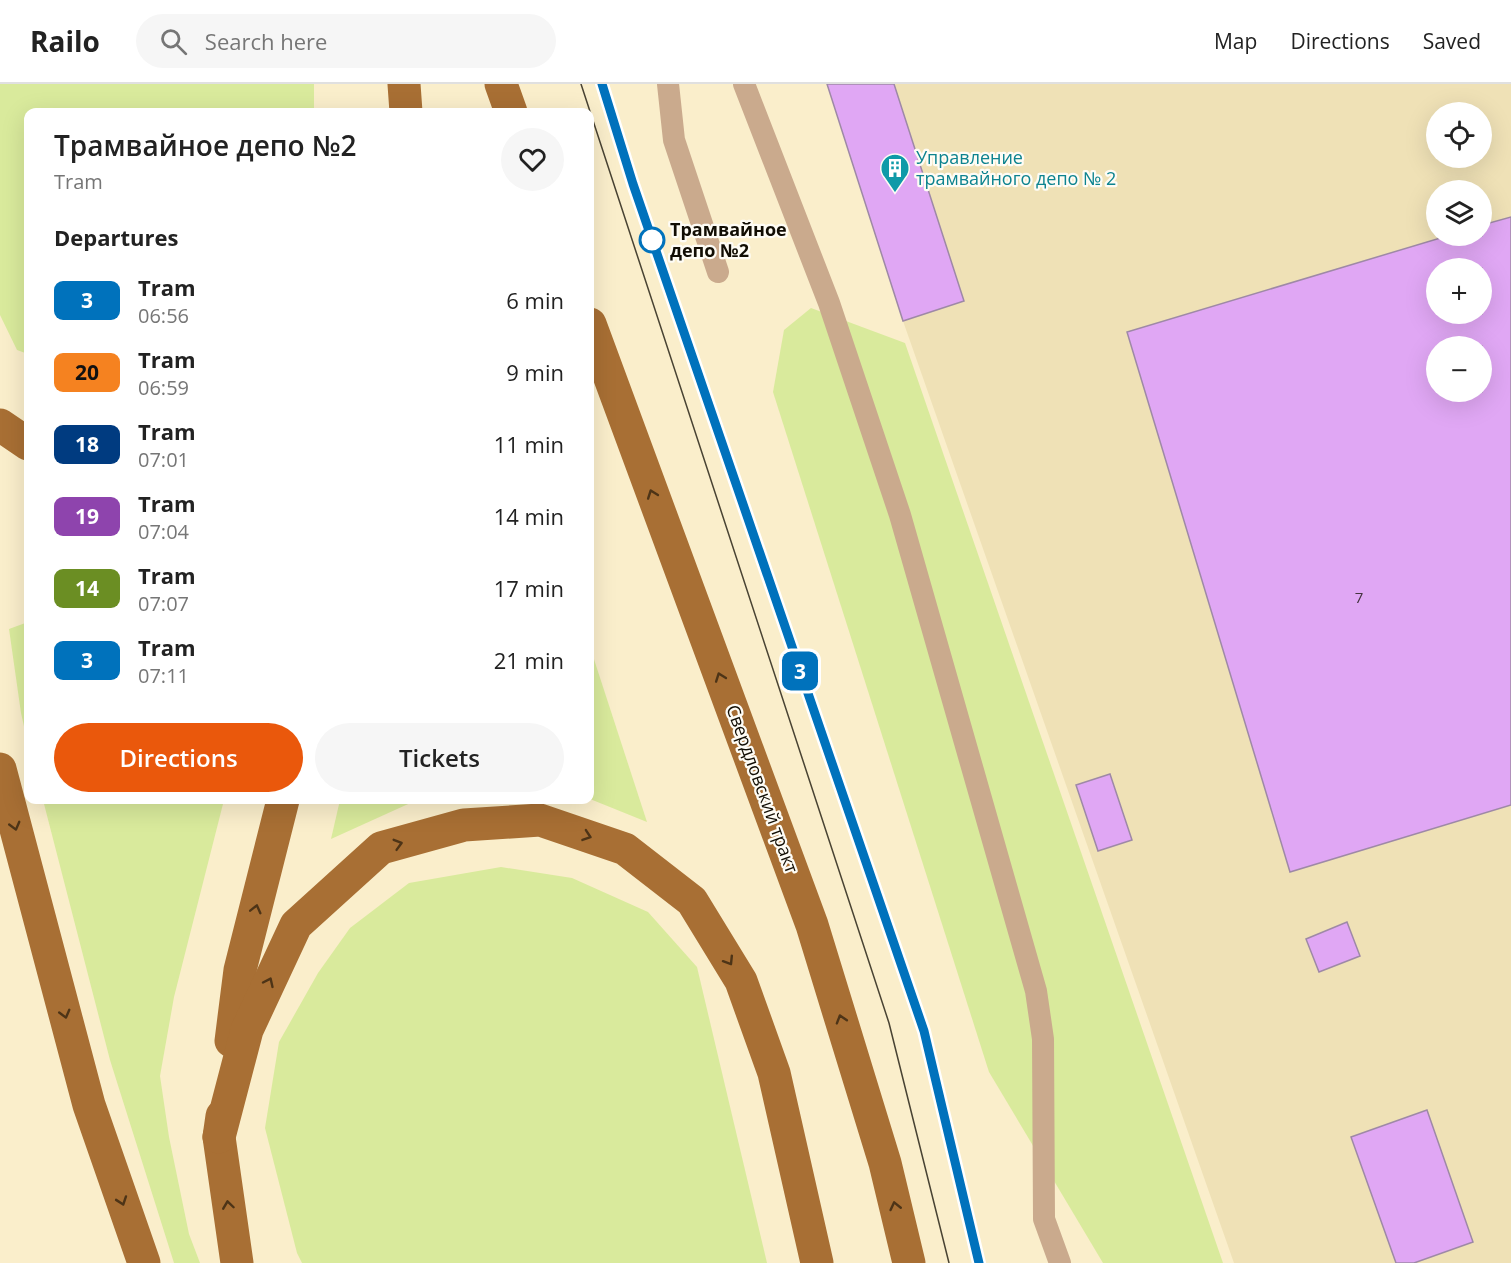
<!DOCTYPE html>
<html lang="en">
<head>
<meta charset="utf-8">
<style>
  :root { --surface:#fff; --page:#f6f6f6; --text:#222; --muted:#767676; --line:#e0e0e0; --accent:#ea580c }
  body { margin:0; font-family:"Open Sans",sans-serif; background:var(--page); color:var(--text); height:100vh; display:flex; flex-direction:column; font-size:22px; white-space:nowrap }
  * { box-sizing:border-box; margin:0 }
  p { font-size:20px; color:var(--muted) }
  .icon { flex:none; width:33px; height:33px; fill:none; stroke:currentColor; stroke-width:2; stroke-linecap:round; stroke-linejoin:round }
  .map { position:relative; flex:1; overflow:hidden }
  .side { position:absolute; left:24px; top:24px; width:570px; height:696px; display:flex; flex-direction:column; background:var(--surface); border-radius:12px; box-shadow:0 6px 24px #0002 }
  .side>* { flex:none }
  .badge { padding:0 12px; border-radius:9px; font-size:21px; line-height:39px }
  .tools { position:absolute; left:1426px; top:18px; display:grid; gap:12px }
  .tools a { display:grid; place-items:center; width:66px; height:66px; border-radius:50%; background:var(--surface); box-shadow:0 6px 24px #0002; font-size:30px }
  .map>.badge { position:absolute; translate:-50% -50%; box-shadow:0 0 0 3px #fff }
  h2 { padding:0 30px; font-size:22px; line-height:54px }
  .round { display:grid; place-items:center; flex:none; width:63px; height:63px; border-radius:32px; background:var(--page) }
  .head { display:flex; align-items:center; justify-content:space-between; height:102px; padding:0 30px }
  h1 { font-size:28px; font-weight:600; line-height:45px }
  .cta { display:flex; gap:12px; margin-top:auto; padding:12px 30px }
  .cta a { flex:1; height:69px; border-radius:36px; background:var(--accent); color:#fff; font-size:24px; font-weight:600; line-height:69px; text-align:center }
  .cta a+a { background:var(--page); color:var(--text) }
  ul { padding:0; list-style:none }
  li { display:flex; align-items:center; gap:18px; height:72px; padding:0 30px }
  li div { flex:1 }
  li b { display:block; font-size:22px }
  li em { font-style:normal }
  li .badge { min-width:66px; font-weight:700; text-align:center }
  header { display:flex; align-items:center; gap:36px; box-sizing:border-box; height:84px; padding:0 30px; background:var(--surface); border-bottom:2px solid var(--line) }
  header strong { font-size:28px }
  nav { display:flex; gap:33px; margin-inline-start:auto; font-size:21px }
  .search { width:420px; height:54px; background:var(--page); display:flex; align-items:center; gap:15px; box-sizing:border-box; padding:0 21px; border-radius:33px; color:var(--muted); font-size:22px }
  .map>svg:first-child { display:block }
  .built { fill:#efe1b6; fill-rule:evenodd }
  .green { fill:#d9ea9c }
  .building { fill:#e0a7f4; stroke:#9e89a6; stroke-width:1.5; fill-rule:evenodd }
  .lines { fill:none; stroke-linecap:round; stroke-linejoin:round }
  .lane { stroke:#caaa8d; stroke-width:22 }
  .primary { stroke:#a86f34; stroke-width:33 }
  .tram { stroke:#494333; stroke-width:1.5 }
  .oneway { stroke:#4d3417 }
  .line-casing { stroke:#fff; stroke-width:14 }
  .line { stroke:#0072bc; stroke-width:9 }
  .stop-dot { fill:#fff; stroke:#0072bc; stroke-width:3 }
  .labels { text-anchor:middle; stroke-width:4.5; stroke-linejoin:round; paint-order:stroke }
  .number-label { font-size:15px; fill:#45343f }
  .culture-label { font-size:18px; fill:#0d838f; stroke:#fefcf5; text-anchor:start }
  .stop-label { font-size:18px; font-weight:bold; fill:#110d03; stroke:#fefcf5; text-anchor:start }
  .street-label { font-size:18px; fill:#110d03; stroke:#fefcf5 }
</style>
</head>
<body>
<header>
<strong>Railo</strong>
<div class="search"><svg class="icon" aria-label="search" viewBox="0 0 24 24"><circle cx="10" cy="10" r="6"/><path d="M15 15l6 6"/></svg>Search here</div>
<nav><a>Map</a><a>Directions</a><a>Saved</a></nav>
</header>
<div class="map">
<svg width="1511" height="1179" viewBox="0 0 1511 1179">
  <rect width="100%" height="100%" fill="#faeecb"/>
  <path class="built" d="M 827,0 L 1511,0 L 1511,1179 L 1234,1179 L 903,237 ZM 1437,28 L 1482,28 L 1482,74 L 1437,74 ZM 1437,106 L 1482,106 L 1482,152 L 1437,152 ZM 1437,184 L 1482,184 L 1482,230 L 1437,230 ZM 1437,262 L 1482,262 L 1482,308 L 1437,308 Z"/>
  <g class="green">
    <path d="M 0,0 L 314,0 L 314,28 L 28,28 L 28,270 L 17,266 L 0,231 Z"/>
    <path d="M 811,224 L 905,259 L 1223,1179 L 1103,1179 L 989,988 L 773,308 L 784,246 Z"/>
    <path d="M 28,538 L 28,660 L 21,629 L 9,545 Z"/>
    <path d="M 590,563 L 647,738 L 590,715 Z"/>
    <path d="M 43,716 L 224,716 L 174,913 L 160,992 L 169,1053 L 189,1150 L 200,1179 L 174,1179 L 110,976 Z"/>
    <path d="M 340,716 L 417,716 L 331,755 Z"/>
    <path d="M 501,783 L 572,794 L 648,828 L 697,883 L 767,1179 L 302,1179 L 297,1169 L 265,1044 L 279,958 L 318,889 L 350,844 L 409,799 Z"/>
  </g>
  <g class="building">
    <path d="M 827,0 L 894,0 L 964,217 L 903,237 Z"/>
    <path d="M 1511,133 L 1511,721 L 1290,788 L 1127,248 L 1447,152 L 1482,152 L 1482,141 ZM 1437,184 L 1482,184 L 1482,230 L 1437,230 ZM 1437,262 L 1482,262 L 1482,308 L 1437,308 Z"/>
    <path d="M 1110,690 L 1132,756 L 1098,767 L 1076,701 Z"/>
    <path d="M 1347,838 L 1360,872 L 1319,888 L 1306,855 Z"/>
    <path d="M 1427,1026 L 1473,1158 L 1414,1179 L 1396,1179 L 1351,1053 Z"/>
  </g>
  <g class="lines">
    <g class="lane">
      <path d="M 668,0 L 674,56 L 718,188"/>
      <path d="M 744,0 L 829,219 L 900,431 L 1036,907 L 1043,955 L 1044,1135 L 1060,1179"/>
    </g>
    <g class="primary">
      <path d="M 404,0 L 406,28"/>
      <path d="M 501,0 L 511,28"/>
      <path d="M 590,240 L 812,841 L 885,1079 L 909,1179"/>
      <path d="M 0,341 L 28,360"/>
      <path d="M 0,685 L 89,1021 L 144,1179"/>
      <path d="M 231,957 L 240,886 L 283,716"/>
      <path d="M 222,1032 L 219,1053 L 237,1179"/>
      <path d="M 219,1053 L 247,946 L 296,841 L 381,764 L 464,741 L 540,736 L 625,765 L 692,817 L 741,897 L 774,989 L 817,1179"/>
    </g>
    <g class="tram">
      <path d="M 581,0 L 889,939 L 949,1179"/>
      <path d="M 602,0 L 633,100 L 924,947 L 979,1179"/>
    </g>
  </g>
  <defs><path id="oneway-chevron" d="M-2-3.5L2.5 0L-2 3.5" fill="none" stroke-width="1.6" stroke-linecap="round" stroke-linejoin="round" transform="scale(1.5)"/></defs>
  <g class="oneway">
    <use href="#oneway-chevron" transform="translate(652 410) rotate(-110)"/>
    <use href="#oneway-chevron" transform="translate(720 593) rotate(-110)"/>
    <use href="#oneway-chevron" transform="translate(15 742) rotate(75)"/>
    <use href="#oneway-chevron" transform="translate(587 752) rotate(19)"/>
    <use href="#oneway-chevron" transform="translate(398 760) rotate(-16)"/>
    <use href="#oneway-chevron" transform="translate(256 825) rotate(-76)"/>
    <use href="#oneway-chevron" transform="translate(729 877) rotate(58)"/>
    <use href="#oneway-chevron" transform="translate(269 898) rotate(-65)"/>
    <use href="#oneway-chevron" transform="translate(65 930) rotate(75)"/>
    <use href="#oneway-chevron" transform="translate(841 935) rotate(-107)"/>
    <use href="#oneway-chevron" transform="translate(122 1117) rotate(71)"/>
    <use href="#oneway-chevron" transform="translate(228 1121) rotate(-98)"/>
    <use href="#oneway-chevron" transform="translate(895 1122) rotate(-103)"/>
  </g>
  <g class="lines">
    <g class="line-casing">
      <path id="line" d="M 602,0 L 633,100 L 924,947 L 979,1179"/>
    </g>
    <use href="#line" class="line"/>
  </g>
  <defs>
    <g id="building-pin" transform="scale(1.5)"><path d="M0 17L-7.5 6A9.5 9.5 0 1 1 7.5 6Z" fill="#0f9aa8" stroke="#fefcf5"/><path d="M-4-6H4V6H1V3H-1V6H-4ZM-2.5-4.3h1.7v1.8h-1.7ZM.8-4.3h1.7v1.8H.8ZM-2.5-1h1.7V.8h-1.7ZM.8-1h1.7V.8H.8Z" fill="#fff"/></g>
  </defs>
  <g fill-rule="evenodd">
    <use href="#building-pin" x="895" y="84"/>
  </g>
  <circle class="stop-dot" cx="652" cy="156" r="12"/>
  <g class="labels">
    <g class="number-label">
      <text x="1359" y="519">7</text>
    </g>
    <g class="culture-label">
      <text x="916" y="80">Управление<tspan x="916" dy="21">трамвайного депо № 2</tspan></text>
    </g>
    <g class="stop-label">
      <text x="670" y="152">Трамвайное<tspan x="670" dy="21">депо №2</tspan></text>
    </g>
    <g class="street-label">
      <text transform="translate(762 705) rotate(70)" y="6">Свердловский тракт</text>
    </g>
  </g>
</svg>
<div class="tools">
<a><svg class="icon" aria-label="locate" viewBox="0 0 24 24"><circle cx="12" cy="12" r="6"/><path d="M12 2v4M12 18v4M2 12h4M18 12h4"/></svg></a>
<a><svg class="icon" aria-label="layers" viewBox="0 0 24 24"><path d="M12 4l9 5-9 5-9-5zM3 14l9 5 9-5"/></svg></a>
<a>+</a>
<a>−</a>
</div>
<b class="badge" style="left:800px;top:587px;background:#0072bc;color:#fff">3</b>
<section class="side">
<div class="head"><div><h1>Трамвайное депо №2</h1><p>Tram</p></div><a class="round"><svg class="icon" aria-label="heart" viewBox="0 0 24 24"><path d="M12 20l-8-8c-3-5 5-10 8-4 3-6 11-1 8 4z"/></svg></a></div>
<h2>Departures</h2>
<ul>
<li><span class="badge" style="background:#0072bc;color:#fff">3</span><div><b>Tram</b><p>06:56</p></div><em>6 min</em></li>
<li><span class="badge" style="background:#f58220;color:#111">20</span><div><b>Tram</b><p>06:59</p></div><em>9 min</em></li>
<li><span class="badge" style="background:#003b80;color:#fff">18</span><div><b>Tram</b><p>07:01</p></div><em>11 min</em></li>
<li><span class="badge" style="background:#8e44ad;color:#fff">19</span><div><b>Tram</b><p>07:04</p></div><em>14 min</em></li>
<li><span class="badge" style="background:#6b8e23;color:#fff">14</span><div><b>Tram</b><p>07:07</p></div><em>17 min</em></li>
<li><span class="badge" style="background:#0072bc;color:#fff">3</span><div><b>Tram</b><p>07:11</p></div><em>21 min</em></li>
</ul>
<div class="cta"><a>Directions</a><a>Tickets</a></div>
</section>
</div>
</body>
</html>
